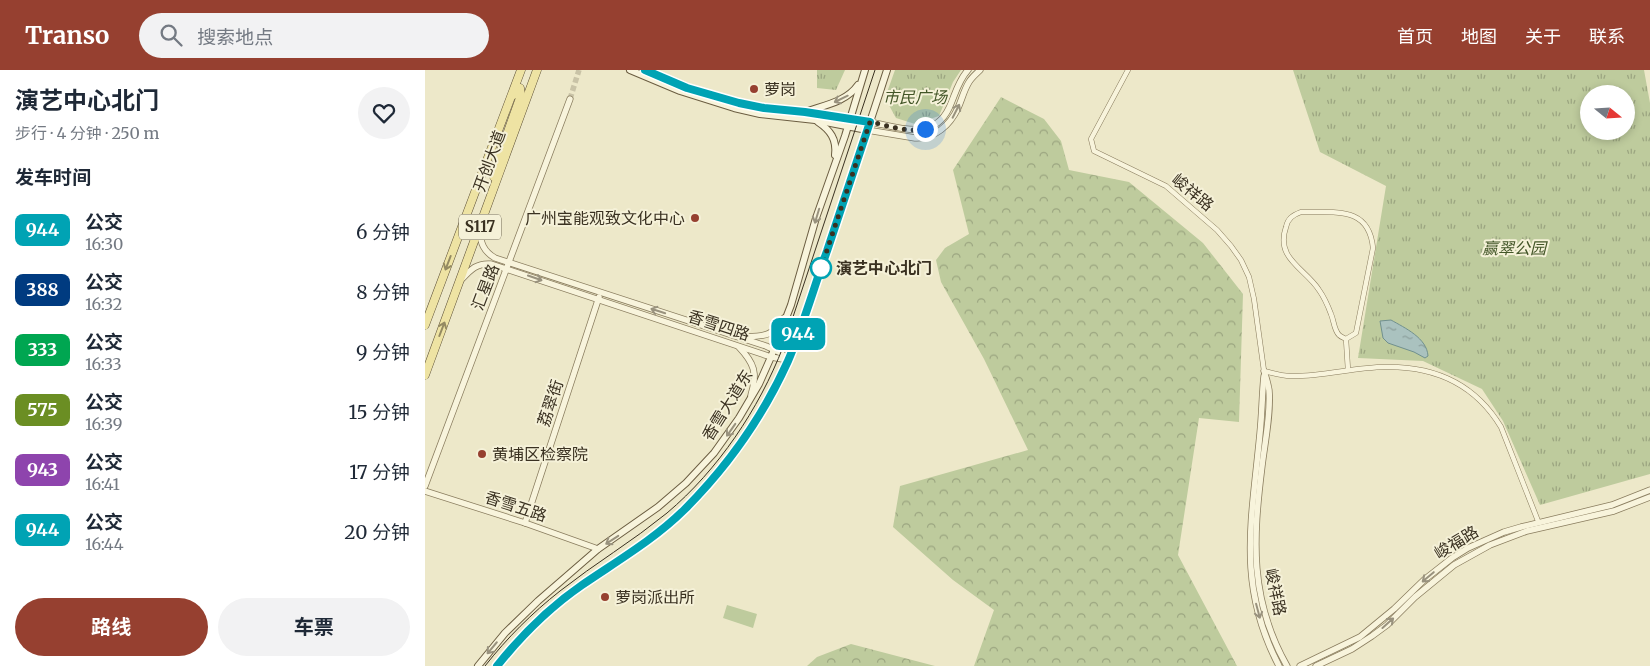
<!DOCTYPE html>
<html lang="zh">
<head>
<meta charset="utf-8">
<style>
  :root { --surface:#fff; --page:#f2f2f3; --text:#1f2937; --muted:#747a83; --accent:#964030 }
  body { margin:0; font-family:Merriweather,"Noto Sans SC",serif; background:var(--page); color:var(--text); height:100vh; display:flex; flex-direction:column; font-size:19px; white-space:nowrap }
  * { box-sizing:border-box; margin:0 }
  p { font-size:16px; color:var(--muted) }
  .icon { flex:none; width:28px; height:28px; fill:none; stroke:currentColor; stroke-width:2; stroke-linecap:round; stroke-linejoin:round }
  .map { position:relative; flex:1; overflow:hidden }
  .side { display:flex; flex-direction:column; background:var(--surface); width:425px }
  .side>* { flex:none }
  .badge { padding:0 10px; border-radius:8px; font-size:18px; line-height:32px }
  .needle { width:32px; rotate:108deg }
  .tools { position:absolute; left:1155px; top:15px; display:grid; gap:10px }
  .tools a { display:grid; place-items:center; width:55px; height:55px; border-radius:50%; background:var(--surface); box-shadow:0 2px 8px #0003; font-size:25px }
  .you { position:absolute; width:25px; height:25px; margin:-12px; border:4px solid #fff; border-radius:50%; background:#1a73e8; box-shadow:0 0 0 8px #1a73e833 }
  .map>.badge { position:absolute; translate:-50% -50%; box-shadow:0 0 0 2px #fff }
  h2 { padding:0 15px; font-size:19px; line-height:45px }
  .round { display:grid; place-items:center; flex:none; width:52px; height:52px; border-radius:26px; background:var(--page) }
  .summary { display:flex; align-items:center; justify-content:space-between; height:85px; padding:0 15px }
  h1 { font-size:24px; font-weight:700; line-height:38px }
  .button { display:flex; gap:10px; margin-top:auto; padding:10px 15px }
  .button a { flex:1; height:58px; border-radius:30px; background:var(--accent); color:#fff; font-size:20px; font-weight:700; line-height:58px; text-align:center }
  .button a+a { background:var(--page); color:var(--text) }
  ul { padding:0; list-style:none }
  li { display:flex; align-items:center; gap:15px; height:60px; padding:0 15px }
  li div { flex:1 }
  li b { display:block; font-size:19px }
  li em { font-style:normal }
  li .badge { min-width:55px; font-weight:700; text-align:center }
  header { display:flex; align-items:center; gap:30px; box-sizing:border-box; height:70px; padding:0 25px; background:var(--accent); color:#fff }
  header strong { font-size:24px }
  nav { display:flex; gap:28px; margin-inline-start:auto; font-size:18px }
  .search { width:350px; height:45px; background:var(--page); display:flex; align-items:center; gap:12px; box-sizing:border-box; padding:0 18px; border-radius:28px; color:var(--muted); font-size:19px }
  main { display:flex; flex:1; min-height:0 }
  .map>svg:first-child { display:block }
  .grass { fill:#becb9d }
  .forest { fill:url(#forest-crowns) }
  .park { fill:url(#park-tufts); fill-rule:evenodd }
  .water { fill:url(#water-ripples); stroke:#70908e }
  .lines { fill:none; stroke-linecap:round; stroke-linejoin:round }
  .tertiary-tunnel { stroke:#c9c3a7; stroke-width:5.5; stroke-dasharray:5.5 3; stroke-linecap:butt }
  .minor-casing { stroke:#897c5e; stroke-width:5.5 }
  .tertiary-casing { stroke:#897c5e; stroke-width:7 }
  .secondary-casing { stroke:#6b5d41; stroke-width:8 }
  .primary-casing { stroke:#574a32; stroke-width:9 }
  .minor { stroke:#f8f4dc; stroke-width:4.5 }
  .tertiary { stroke:#f8f4dc; stroke-width:5.5 }
  .secondary { stroke:#f8f4dc; stroke-width:6 }
  .primary { stroke:#eee3a3; stroke-width:8 }
  .tram { stroke:#3a3121; stroke-width:1 }
  .oneway { stroke:#99927e }
  .oneway2 { stroke:#948a62 }
  .line-casing { stroke:#fff; stroke-width:11 }
  .line { stroke:#00a3b4; stroke-width:8 }
  .walk { stroke:#3a3121; stroke-width:5; stroke-dasharray:0 9 }
  .poi-dot { fill:#964030; stroke:#f5f1d8; stroke-width:2 }
  .stop-dot { fill:#fff; stroke:#00a3b4; stroke-width:2.5 }
  .labels { text-anchor:middle; stroke-width:4; stroke-linejoin:round; paint-order:stroke }
  .shield { fill:#f5f1d8; stroke:#726b58; stroke-width:1 }
  .shield-label { font-size:15px; font-weight:bold; fill:#3a3121 }
  .poi-label { font-size:16px; fill:#3a3121; stroke:#f5f1d8; text-anchor:start }
  .park-label { font-size:16px; font-style:italic; fill:#435628; stroke:#f5f1d8 }
  .street-label { font-size:16px; fill:#3a3121; stroke:#f5f1d8 }
  .stop-label { font-size:16px; font-weight:bold; fill:#3a3121; stroke:#f5f1d8; text-anchor:start }
</style>
</head>
<body>
<header>
<strong>Transo</strong>
<div class="search"><svg class="icon" aria-label="search" viewBox="0 0 24 24"><circle cx="10" cy="10" r="6"/><path d="M15 15l6 6"/></svg>搜索地点</div>
<nav><a>首页</a><a>地图</a><a>关于</a><a>联系</a></nav>
</header>
<main>
<section class="side">
<div class="summary"><div><h1>演艺中心北门</h1><p>步行 · 4 分钟 · 250 m</p></div><a class="round"><svg class="icon" aria-label="heart" viewBox="0 0 24 24"><path d="M12 20l-8-8c-3-5 5-10 8-4 3-6 11-1 8 4z"/></svg></a></div>
<h2>发车时间</h2>
<ul>
<li><span class="badge" style="background:#00a3b4;color:#fff">944</span><div><b>公交</b><p>16:30</p></div><em>6 分钟</em></li>
<li><span class="badge" style="background:#003b80;color:#fff">388</span><div><b>公交</b><p>16:32</p></div><em>8 分钟</em></li>
<li><span class="badge" style="background:#00a651;color:#fff">333</span><div><b>公交</b><p>16:33</p></div><em>9 分钟</em></li>
<li><span class="badge" style="background:#6b8e23;color:#fff">575</span><div><b>公交</b><p>16:39</p></div><em>15 分钟</em></li>
<li><span class="badge" style="background:#8e44ad;color:#fff">943</span><div><b>公交</b><p>16:41</p></div><em>17 分钟</em></li>
<li><span class="badge" style="background:#00a3b4;color:#fff">944</span><div><b>公交</b><p>16:44</p></div><em>20 分钟</em></li>
</ul>
<div class="button"><a>路线</a><a>车票</a></div>
</section>
<div class="map">
<svg width="1225" height="596" viewBox="0 0 1225 596">
  <defs>
    <pattern id="forest-crowns" width="20" height="18" patternUnits="userSpaceOnUse" patternTransform="scale(1.25)"><rect width="20" height="18" fill="#becb9d"/><path d="M2 6a3 3 0 1 1 6 0M12 15a3 3 0 1 1 6 0" fill="none" stroke="#9ba580"/></pattern>
    <pattern id="park-tufts" width="24" height="20" patternUnits="userSpaceOnUse" patternTransform="scale(1.25)"><rect width="24" height="20" fill="#becb9d"/><path d="M3 7l-1-3M5 7V3M7 7l1-3M15 17l-1-3M17 17v-4M19 17l1-3" fill="none" stroke="#9ba580"/></pattern>
    <pattern id="water-ripples" width="26" height="14" patternUnits="userSpaceOnUse" patternTransform="scale(1.25)"><rect width="26" height="14" fill="#aac2bf"/><path d="M2 4q2-2 4 0t4 0M15 11q2-2 4 0t4 0" fill="none" stroke="#8b9e9b"/></pattern>
  </defs>
  <rect width="100%" height="100%" fill="#ede8c9"/>
  <path class="grass" d="M 302,535 L 332,544 L 328,558 L 298,548 Z"/>
  <g class="forest">
    <path d="M 576,27 L 619,49 L 636,71 L 644,100 L 704,112 L 778,173 L 818,224 L 814,352 L 774,348 L 753,485 L 812,596 L 549,596 L 569,540 L 528,510 L 468,457 L 475,416 L 603,380 L 559,289 L 516,212 L 511,190 L 520,178 L 544,164 L 528,100 Z"/>
    <path d="M 426,574 L 510,596 L 382,596 L 392,587 Z"/>
  </g>
  <g class="park">
    <path d="M 392,0 L 420,0 L 411,20 L 392,18 Z"/>
    <path d="M 470,0 L 536,0 L 528,12 L 514,46 L 490,54 L 471,48 L 460,28 Z"/>
    <path d="M 868,0 L 1219,0 L 1225,33 L 1225,404 L 1115,435 L 1078,351 L 1057,319 L 998,291 L 933,288 L 961,116 L 895,82 ZM 1164,24 L 1201,24 L 1201,61 L 1164,61 Z"/>
  </g>
  <path class="water" d="M 966,250 C 980,258 1002,268 1003,286 L 1000,288 L 989,282 L 963,273 L 958,268 L 955,251 Z"/>
  <g class="lines">
    <path class="tertiary-tunnel" d="M 145,29 L 154,0"/>
    <g class="minor-casing">
      <g id="minor">
        <path d="M 703,0 L 666,69 L 669,81 L 741,116 L 792,160 L 806,176 L 816,190 L 824,207 L 829,229 L 839,301 C 847,303 857,306 865,306 C 897,307 929,297 960,297 C 1010,296 1050,314 1076,357 L 1113,451"/>
        <path d="M 876,142 C 909,143 944,135 948,178 L 931,263 L 921,269 C 919,268 916,267 914,265 C 909,260 909,251 906,244 C 903,236 899,227 894,220 C 880,198 850,189 861,157 C 863,148 868,145 876,142 Z"/>
        <path d="M 921,269 L 923,300"/>
      </g>
    </g>
    <g class="tertiary-casing">
      <g id="tertiary">
        <path d="M 445,52 C 473,57 508,72 524,38 C 530,25 533,11 543,0"/>
        <path d="M 442,60 L 490,68 C 510,69 525,55 533,38 C 537,29 539,20 544,12 C 547,7 551,4 555,0"/>
        <path d="M 54,160 C 56,173 58,181 70,188 L 341,276 L 356,283 L 363,290"/>
        <path d="M 37,209 C 46,199 52,193 66,194 L 346,287 L 363,290"/>
        <path d="M 316,267 C 336,266 348,268 359,248"/>
        <path d="M 314,277 C 329,293 333,303 326,325"/>
        <path d="M 839,301 C 841,307 843,314 844,320 C 846,344 840,371 837,396 C 828,469 824,529 862,596"/>
        <path d="M 839,306 C 837,325 837,344 835,363 C 827,450 811,514 854,596"/>
        <path d="M 0,416 L 145,29"/>
        <path d="M 0,421 L 100,453 L 173,479"/>
        <path d="M 100,453 L 174,227"/>
        <path d="M 875,596 L 935,567 L 969,539 L 999,510 L 1027,488 L 1043,478 L 1079,462 L 1096,457 L 1187,435 L 1225,420"/>
        <path d="M 891,596 L 927,579 L 947,566 L 962,555 L 990,527 L 1029,495 L 1065,475 L 1102,461 L 1189,441 L 1225,427"/>
      </g>
    </g>
    <g class="secondary-casing">
      <g id="secondary">
        <path d="M 205,0 L 255,21 L 309,38 L 335,44 L 390,50 L 442,60"/>
        <path d="M 220,0 L 262,17 L 314,33 L 339,38 L 390,43 L 445,52"/>
        <path d="M 383,41 C 401,35 422,31 433,15"/>
        <path d="M 393,52 C 405,60 412,69 410,85"/>
        <path d="M 53,596 L 80,563 L 113,531 L 173,479 L 233,437 L 261,413 L 289,383 L 314,348 L 334,314 L 346,287 L 366,235 L 391,148 L 420,66 L 440,0"/>
        <path d="M 72,596 C 96,566 123,540 154,517 C 163,511 173,506 183,499 C 209,480 237,462 260,439 C 303,396 339,346 363,290 C 379,254 390,214 403,176 C 423,118 443,59 462,0"/>
      </g>
    </g>
    <g class="primary-casing">
      <g id="primary">
        <path d="M 69,107 L 71,95 L 96,25 L 95,18 L 91,19 L 88,25"/>
        <path d="M 0,255 L 96,0"/>
        <path d="M 0,305 L 112,0"/>
      </g>
    </g>
    <use href="#minor" class="minor"/>
    <use href="#tertiary" class="tertiary"/>
    <use href="#secondary" class="secondary"/>
    <use href="#primary" class="primary"/>
    <path class="tram" d="M 60,596 C 82,568 107,543 135,521 C 169,494 208,471 242,443 C 293,400 334,339 358,277 L 450,0"/>
  </g>
  <defs><path id="oneway-shaft" d="M-6 0H5M1.5-3L5.5 0L1.5 3" fill="none" stroke-width="1.6" stroke-linecap="round" stroke-linejoin="round" transform="scale(1.25)"/></defs>
  <g class="oneway">
    <use href="#oneway-shaft" transform="translate(416 29) rotate(154)"/>
    <use href="#oneway-shaft" transform="translate(531 41) rotate(-63)"/>
    <use href="#oneway-shaft" transform="translate(392 146) rotate(107)"/>
    <use href="#oneway-shaft" transform="translate(110 208) rotate(19)"/>
    <use href="#oneway-shaft" transform="translate(233 241) rotate(-162)"/>
    <use href="#oneway-shaft" transform="translate(306 360) rotate(125)"/>
    <use href="#oneway-shaft" transform="translate(187 470) rotate(147)"/>
    <use href="#oneway-shaft" transform="translate(1003 507) rotate(140)"/>
    <use href="#oneway-shaft" transform="translate(833 541) rotate(75)"/>
    <use href="#oneway-shaft" transform="translate(963 553) rotate(-42)"/>
    <use href="#oneway-shaft" transform="translate(67 578) rotate(130)"/>
  </g>
  <g class="oneway2">
    <use href="#oneway-shaft" transform="translate(23 193) rotate(111)"/>
    <use href="#oneway-shaft" transform="translate(17 259) rotate(-69)"/>
  </g>
  <g class="lines">
    <g class="line-casing">
      <path id="line" d="M 72,596 C 96,566 125,537 157,515 C 192,491 230,469 260,439 C 303,396 338,346 363,291 C 378,256 389,217 402,181 C 416,138 431,95 445,52 L 380,42 L 339,38 L 314,33 L 262,18 L 220,0"/>
    </g>
    <use href="#line" class="line"/>
    <path class="walk" d="M 396,198 L 445,52 C 462,55 483,63 500,59"/>
  </g>
  <g class="poi-dot">
    <circle cx="329" cy="19" r="5"/>
    <circle cx="270" cy="148" r="5"/>
    <circle cx="57" cy="384" r="5"/>
    <circle cx="180" cy="527" r="5"/>
  </g>
  <circle class="stop-dot" cx="396" cy="198" r="10"/>
  <g class="labels">
    <rect class="shield" x="34" y="144.5" width="42" height="25" rx="4"/>
    <g class="shield-label">
      <text x="55" y="162">S117</text>
    </g>
    <g class="poi-label">
      <text x="339" y="25">萝岗</text>
      <text x="260" y="154" text-anchor="end">广州宝能观致文化中心</text>
      <text x="67" y="390">黄埔区检察院</text>
      <text x="190" y="533">萝岗派出所</text>
    </g>
    <g class="park-label">
      <text x="490" y="33">市民广场</text>
      <text x="1089" y="184">赢翠公园</text>
    </g>
    <g class="street-label">
      <text transform="translate(64 91) rotate(-70)" y="6">开创大道</text>
      <text transform="translate(768 122) rotate(39)" y="6">峻祥路</text>
      <text transform="translate(60 217) rotate(-69)" y="6">汇星路</text>
      <text transform="translate(294 255) rotate(18)" y="6">香雪四路</text>
      <text transform="translate(125 333) rotate(-72)" y="6">荔翠街</text>
      <text transform="translate(302 335) rotate(-58)" y="6">香雪大道东</text>
      <text transform="translate(91 436) rotate(18)" y="6">香雪五路</text>
      <text transform="translate(1031 472) rotate(-31)" y="6">峻福路</text>
      <text transform="translate(851 522) rotate(78)" y="6">峻祥路</text>
    </g>
    <g class="stop-label">
      <text x="411" y="204">演艺中心北门</text>
    </g>
  </g>
</svg>
<div class="tools">
<a><svg class="needle" viewBox="-14 -14 28 28"><path d="M0-13l5 13h-10z" fill="#e53935"/><path d="M0 13l5-13h-10z" fill="#747a83"/></svg></a>
</div>
<div class="you" style="left:500px;top:59px"></div>
<b class="badge" style="left:373px;top:264px;background:#00a3b4;color:#fff">944</b>
</div>
</main>
</body>
</html>
